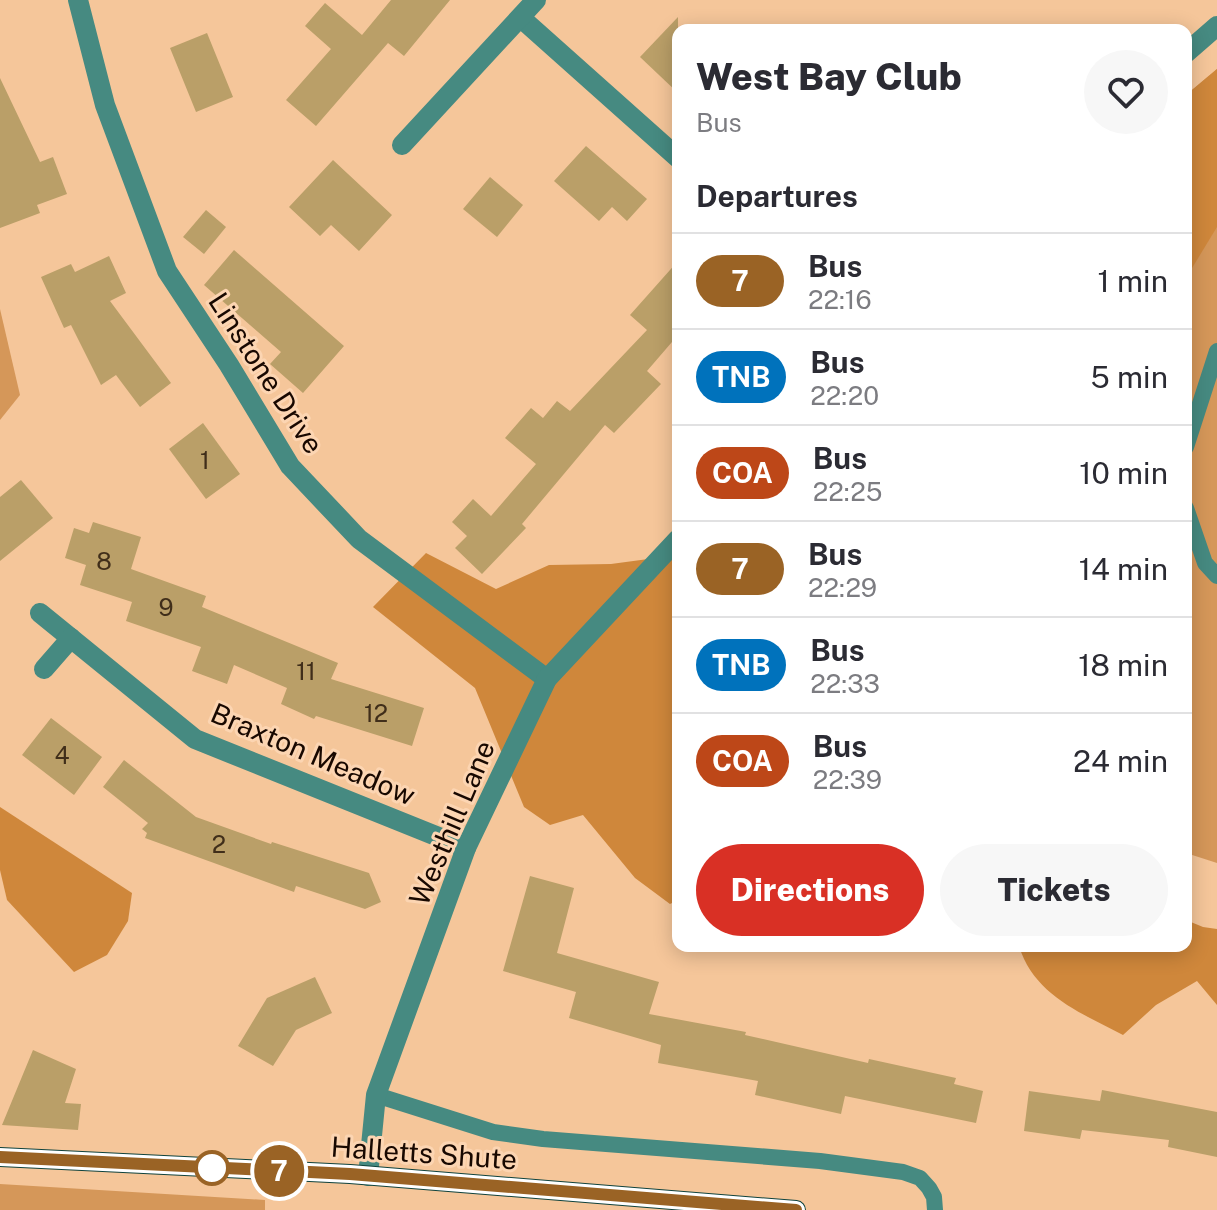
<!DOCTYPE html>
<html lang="en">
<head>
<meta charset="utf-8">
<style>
  :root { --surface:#fff; --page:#f7f7f7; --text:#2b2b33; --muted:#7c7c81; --line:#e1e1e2; --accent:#d93025 }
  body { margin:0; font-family:"Public Sans",sans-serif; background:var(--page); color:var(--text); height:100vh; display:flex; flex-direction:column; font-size:30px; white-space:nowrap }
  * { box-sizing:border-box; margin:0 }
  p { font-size:26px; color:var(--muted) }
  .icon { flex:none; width:44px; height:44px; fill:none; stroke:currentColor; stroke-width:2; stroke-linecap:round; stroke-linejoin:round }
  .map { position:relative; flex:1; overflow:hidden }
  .details { position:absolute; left:672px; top:24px; width:520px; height:928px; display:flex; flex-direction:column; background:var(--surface); border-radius:16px; box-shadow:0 4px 20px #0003 }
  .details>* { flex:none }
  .badge { padding:0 16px; border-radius:26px; font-size:28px; line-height:52px }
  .map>.badge { position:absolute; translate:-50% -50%; box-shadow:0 0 0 4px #fff }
  h2 { padding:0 24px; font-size:30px; line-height:72px }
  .round { display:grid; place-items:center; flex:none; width:84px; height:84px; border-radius:42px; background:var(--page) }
  .overview { display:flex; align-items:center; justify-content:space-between; height:136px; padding:0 24px }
  h1 { font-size:38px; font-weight:800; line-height:60px }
  .cta { display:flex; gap:16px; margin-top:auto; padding:16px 24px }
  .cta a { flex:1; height:92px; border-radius:48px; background:var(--accent); color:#fff; font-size:32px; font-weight:800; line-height:92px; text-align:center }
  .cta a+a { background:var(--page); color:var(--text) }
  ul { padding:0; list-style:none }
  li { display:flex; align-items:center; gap:24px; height:96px; padding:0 24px; border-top:2px solid var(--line) }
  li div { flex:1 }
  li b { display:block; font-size:30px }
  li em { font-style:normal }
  li .badge { min-width:88px; font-weight:700; text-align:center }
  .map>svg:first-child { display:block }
  .green { fill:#d59759 }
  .forest { fill:#cf873b }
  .building { fill:#ba9f68 }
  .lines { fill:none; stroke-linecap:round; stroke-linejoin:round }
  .service { stroke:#468a81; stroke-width:16 }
  .minor { stroke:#468a81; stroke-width:20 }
  .primary { stroke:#0f423c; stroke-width:20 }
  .line-casing { stroke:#fff; stroke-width:18 }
  .line { stroke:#9a6325; stroke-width:12 }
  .stop-dot { fill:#fff; stroke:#9a6325; stroke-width:4 }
  .labels { text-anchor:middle; stroke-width:6; stroke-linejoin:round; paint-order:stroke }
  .number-label { font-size:24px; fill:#402e1a }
  .street-label { font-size:28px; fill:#180800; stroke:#fcd5b2 }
</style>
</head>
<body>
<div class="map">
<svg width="1217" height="1210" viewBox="0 0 1217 1210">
  <rect width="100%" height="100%" fill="#f5c69a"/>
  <g class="green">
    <path d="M 1217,69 L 1217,863 L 1186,853 L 1186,95 Z"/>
    <path d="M 0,309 L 20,395 L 0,420 Z"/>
    <path d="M 0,1184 L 265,1200 L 265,1210 L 0,1210 Z"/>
  </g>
  <g class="forest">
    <path d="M 1217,69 L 1217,227 L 1186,278 L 1186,95 Z"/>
    <path d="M 426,553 L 496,589 L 549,565 L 611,564 L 678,555 L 678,900 L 670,904 L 635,878 L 583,815 L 550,825 L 524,807 L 475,688 L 373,607 Z"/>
    <path d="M 0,807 L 132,893 L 128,921 L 107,955 L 74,972 L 7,900 L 0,870 Z"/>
    <path d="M 1186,920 L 1203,927 L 1217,929 L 1217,1005 L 1197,981 L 1156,1005 L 1123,1035 C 1081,1013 1034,995 1019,946 L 1186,946 Z"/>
  </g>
  <g class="building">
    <path d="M 391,0 L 450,0 L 404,56 L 388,43 L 316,126 L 286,100 L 331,49 L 305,26 L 325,3 L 362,35 Z"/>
    <path d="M 678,17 L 678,93 L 640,57 Z"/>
    <path d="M 207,33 L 233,97 L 196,112 L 170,48 Z"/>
    <path d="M 0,78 L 40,162 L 53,157 L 67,194 L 37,205 L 40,213 L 0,228 Z"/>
    <path d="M 586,146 L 647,199 L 627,221 L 612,207 L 599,221 L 554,181 Z"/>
    <path d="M 333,160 L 392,215 L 359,251 L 331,225 L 320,236 L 289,207 Z"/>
    <path d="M 490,177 L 523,205 L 497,237 L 463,209 Z"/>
    <path d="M 206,210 L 226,227 L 204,254 L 183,237 Z"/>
    <path d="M 234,250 L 344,346 L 303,393 L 270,364 L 281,352 L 204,285 Z"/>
    <path d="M 109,256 L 126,293 L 110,301 L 171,383 L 140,407 L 116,375 L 101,385 L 71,325 L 64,328 L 41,277 L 71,264 L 75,272 Z"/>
    <path d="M 678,261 L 678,335 L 647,371 L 661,384 L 614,433 L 605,425 L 522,524 L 526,528 L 482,574 L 455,548 L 467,536 L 452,522 L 473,499 L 491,516 L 536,464 L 505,438 L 531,408 L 543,418 L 557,401 L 570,411 L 647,330 L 630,315 Z"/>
    <path d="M 203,423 L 240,474 L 206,499 L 169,449 Z"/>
    <path d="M 21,480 L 53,518 L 0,561 L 0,497 Z"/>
    <path d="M 93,522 L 141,537 L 131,569 L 206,596 L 202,607 L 338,663 L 331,679 L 424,708 L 412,746 L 316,716 L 314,719 L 281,704 L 287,688 L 234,665 L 227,684 L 192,671 L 201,647 L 126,621 L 132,602 L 80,585 L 86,565 L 65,558 L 74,528 L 89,533 Z"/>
    <path d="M 51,718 L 102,757 L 74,795 L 22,755 Z"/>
    <path d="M 124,760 L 196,817 L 271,844 L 272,842 L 369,873 L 381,902 L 365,909 L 296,886 L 294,892 L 145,838 L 147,833 L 142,829 L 148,823 L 103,787 Z"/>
    <path d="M 530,876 L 574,888 L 557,953 L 659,982 L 649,1014 L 746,1032 L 745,1035 L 868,1063 L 869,1059 L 956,1078 L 954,1084 L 983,1091 L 976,1123 L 845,1096 L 841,1114 L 755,1095 L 758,1081 L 658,1063 L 661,1045 L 569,1018 L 576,992 L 503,971 Z"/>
    <path d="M 315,977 L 332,1013 L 296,1030 L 273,1066 L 238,1046 L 267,998 Z"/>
    <path d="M 33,1050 L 76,1069 L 65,1103 L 81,1104 L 78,1130 L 2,1125 Z"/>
    <path d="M 1102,1090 L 1217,1112 L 1217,1157 L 1168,1147 L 1169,1140 L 1082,1130 L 1080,1139 L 1024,1131 L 1029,1091 L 1100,1101 Z"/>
  </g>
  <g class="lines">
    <g class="service">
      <path d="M 1186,447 L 1217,351"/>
      <path d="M 1186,508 L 1205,563 L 1217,576"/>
      <path d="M 376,1095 L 493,1132 L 543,1139 L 820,1161 L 903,1172 L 920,1178 L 929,1188 L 934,1197 L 935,1210"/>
    </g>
    <g class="minor">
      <path d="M 78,0 L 105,105 L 167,271 L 229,365 L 290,466 L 359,539 L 547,679"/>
      <path d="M 521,18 L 678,158"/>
      <path d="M 1186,53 L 1217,26"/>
      <path d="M 402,145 L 536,0"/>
      <path d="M 40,613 L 195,739 L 466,848"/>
      <path d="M 44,669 L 71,638"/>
      <path d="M 368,1176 L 376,1095 L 466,848 L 547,679 L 678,539"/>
    </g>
    <path class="primary" d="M 0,1157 L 350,1174 L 796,1210"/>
  </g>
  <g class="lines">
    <g class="line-casing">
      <path id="line" d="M 0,1157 L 350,1174 L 796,1210"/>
    </g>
    <use href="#line" class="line"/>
  </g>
  <circle class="stop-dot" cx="212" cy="1168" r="16"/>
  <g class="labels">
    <g class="number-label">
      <text x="205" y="469">1</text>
      <text x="104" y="570">8</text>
      <text x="166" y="616">9</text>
      <text x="306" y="680">11</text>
      <text x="376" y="722">12</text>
      <text x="62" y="764">4</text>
      <text x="219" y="853">2</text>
    </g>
    <g class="street-label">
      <text transform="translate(266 373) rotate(57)" y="10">Linstone Drive</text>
      <text transform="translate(313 754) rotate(23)" y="10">Braxton Meadow</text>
      <text transform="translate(452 823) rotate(-67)" y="10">Westhill Lane</text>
      <text transform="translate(424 1153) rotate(4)" y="10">Halletts Shute</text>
    </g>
  </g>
</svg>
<b class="badge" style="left:279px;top:1171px;background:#9a6325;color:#fff">7</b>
<section class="details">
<div class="overview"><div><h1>West Bay Club</h1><p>Bus</p></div><a class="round"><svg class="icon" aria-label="heart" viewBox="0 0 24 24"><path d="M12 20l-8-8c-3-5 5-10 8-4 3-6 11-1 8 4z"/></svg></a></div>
<h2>Departures</h2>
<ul>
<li><span class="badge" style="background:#9a6325;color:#fff">7</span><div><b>Bus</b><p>22:16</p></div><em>1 min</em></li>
<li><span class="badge" style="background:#0072bc;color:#fff">TNB</span><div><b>Bus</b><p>22:20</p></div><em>5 min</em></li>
<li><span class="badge" style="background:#bd4718;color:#fff">COA</span><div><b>Bus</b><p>22:25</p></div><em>10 min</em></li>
<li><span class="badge" style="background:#9a6325;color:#fff">7</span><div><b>Bus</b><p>22:29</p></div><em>14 min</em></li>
<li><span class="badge" style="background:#0072bc;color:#fff">TNB</span><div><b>Bus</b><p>22:33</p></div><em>18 min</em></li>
<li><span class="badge" style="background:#bd4718;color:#fff">COA</span><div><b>Bus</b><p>22:39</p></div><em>24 min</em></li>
</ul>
<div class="cta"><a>Directions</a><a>Tickets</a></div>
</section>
</div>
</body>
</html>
